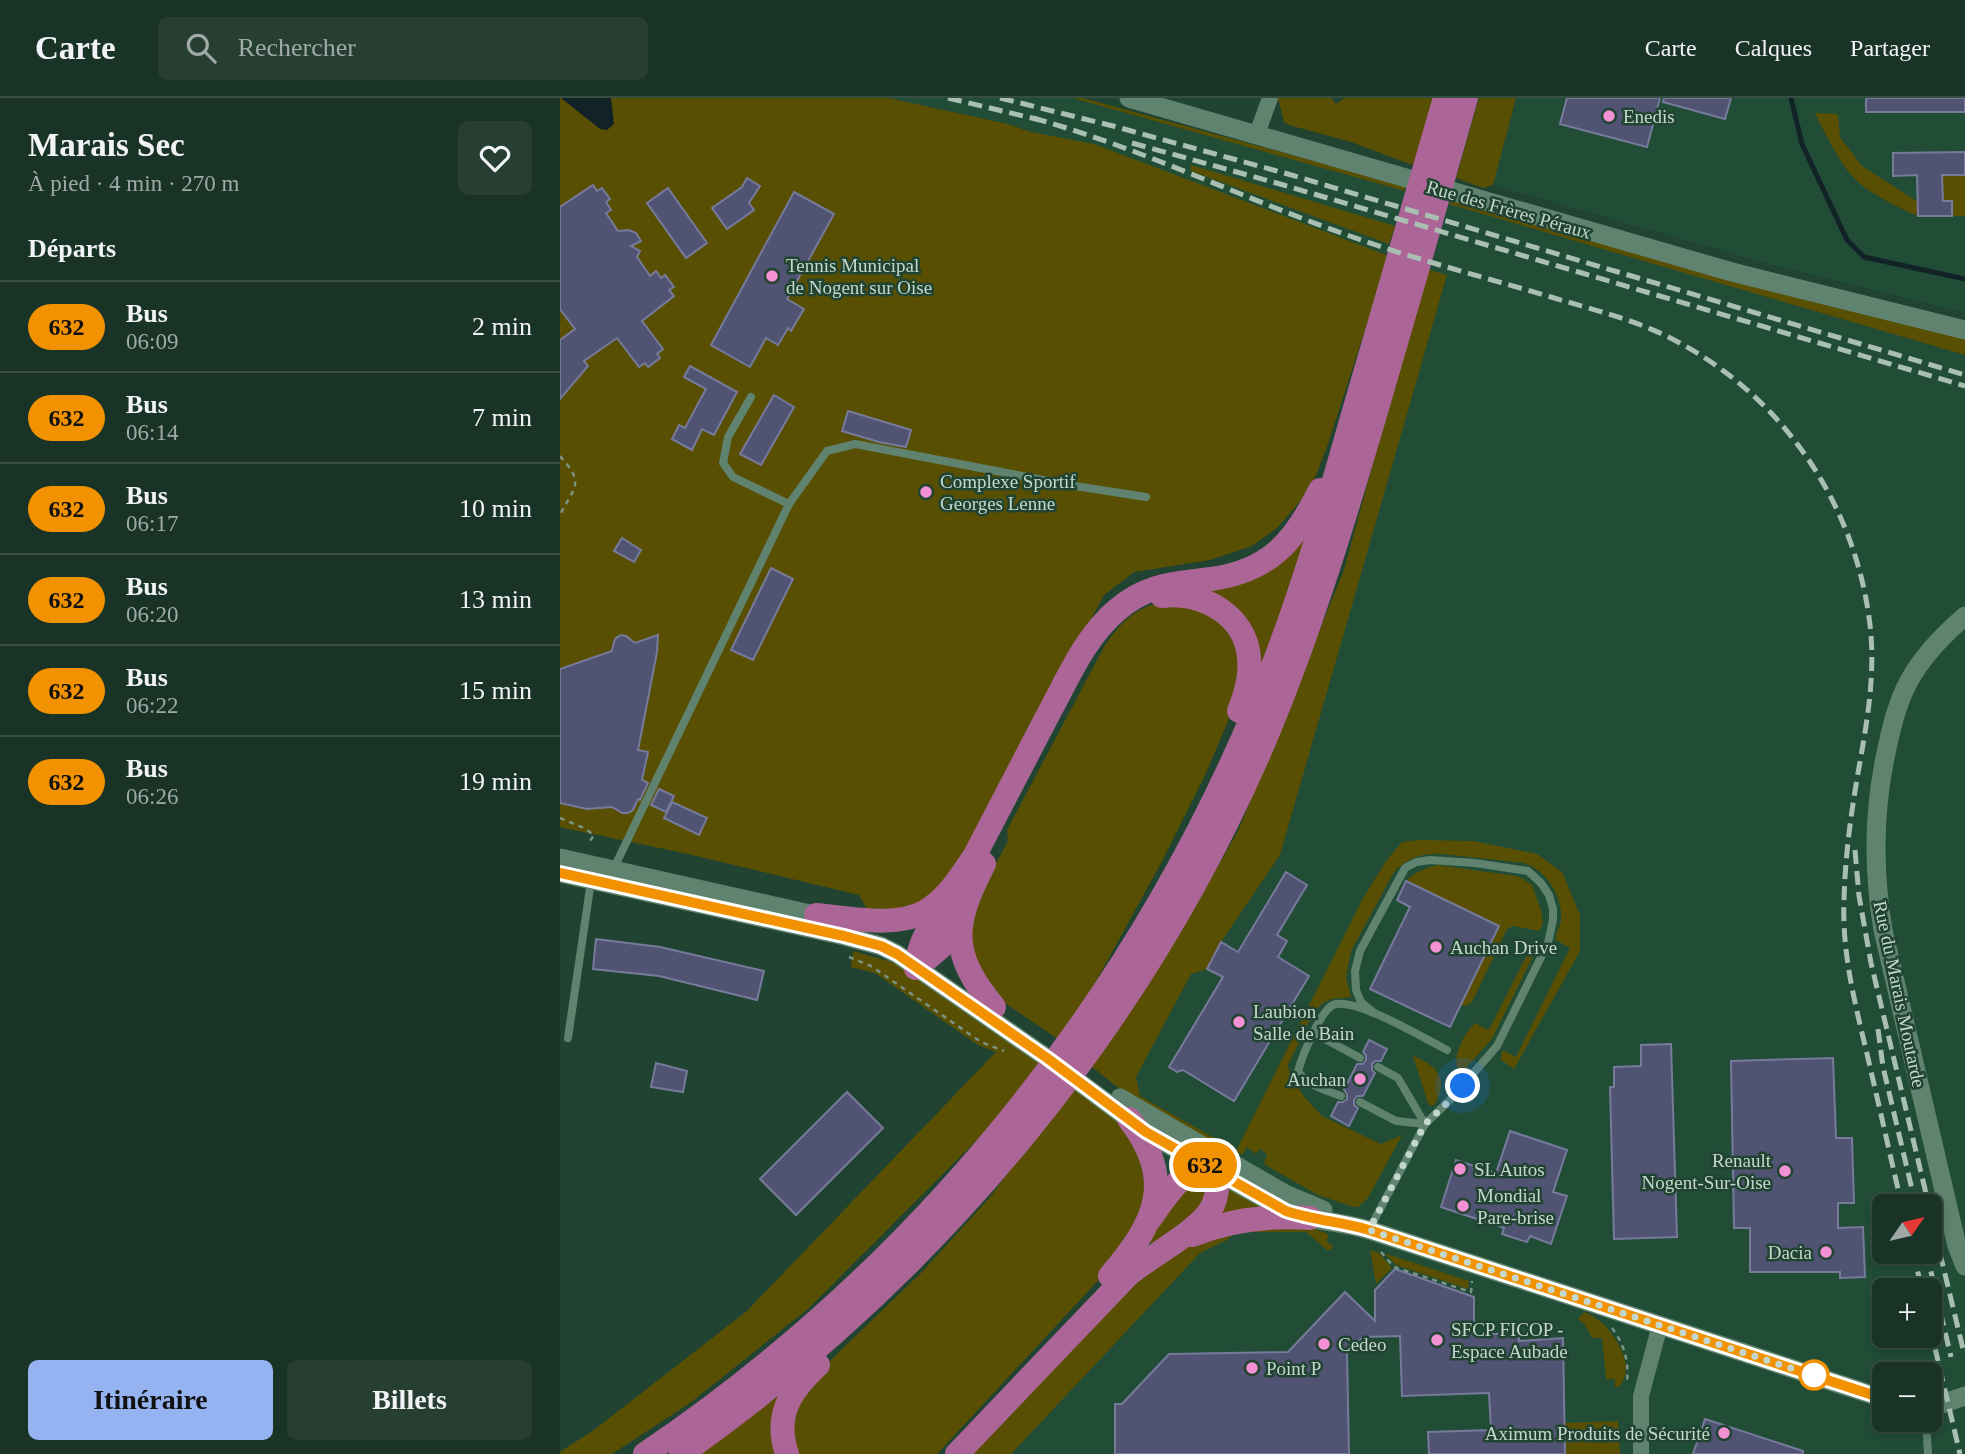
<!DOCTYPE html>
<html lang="fr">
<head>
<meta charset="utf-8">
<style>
  :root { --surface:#193326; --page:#263f32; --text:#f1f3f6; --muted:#9faaa7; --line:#374e43; --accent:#95b2f1 }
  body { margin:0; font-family:Georgia,serif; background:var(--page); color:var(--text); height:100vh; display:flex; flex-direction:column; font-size:26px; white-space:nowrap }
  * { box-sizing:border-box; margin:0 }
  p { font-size:23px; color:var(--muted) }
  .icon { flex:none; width:38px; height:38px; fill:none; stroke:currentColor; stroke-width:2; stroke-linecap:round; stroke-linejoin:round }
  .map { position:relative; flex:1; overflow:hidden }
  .panel { display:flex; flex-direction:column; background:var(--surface); width:560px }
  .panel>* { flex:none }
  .badge { padding:0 14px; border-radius:23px; font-size:24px; line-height:46px }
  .needle { width:46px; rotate:56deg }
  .buttons { position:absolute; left:1312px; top:1096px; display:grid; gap:14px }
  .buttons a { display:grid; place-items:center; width:70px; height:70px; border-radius:10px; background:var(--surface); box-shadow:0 4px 10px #0003,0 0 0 2px var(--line); font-size:35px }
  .you { position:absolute; width:35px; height:35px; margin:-18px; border:5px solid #fff; border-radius:50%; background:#1a73e8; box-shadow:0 0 0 10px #1a73e833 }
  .map>.badge { position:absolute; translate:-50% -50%; box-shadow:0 0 0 4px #fff }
  h2 { padding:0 28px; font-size:26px; line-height:63px }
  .round { display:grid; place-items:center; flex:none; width:74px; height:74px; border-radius:10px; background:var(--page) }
  .overview { display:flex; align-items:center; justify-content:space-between; height:119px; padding:0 28px }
  h1 { font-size:33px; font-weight:800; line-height:52px }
  .cta { display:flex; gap:14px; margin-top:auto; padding:14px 28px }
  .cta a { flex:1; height:80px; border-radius:10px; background:var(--accent); color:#111; font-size:28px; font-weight:800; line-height:80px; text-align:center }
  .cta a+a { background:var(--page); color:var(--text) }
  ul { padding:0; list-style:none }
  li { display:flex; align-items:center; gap:21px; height:91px; padding:0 28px; border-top:2px solid var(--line) }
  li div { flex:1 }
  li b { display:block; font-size:26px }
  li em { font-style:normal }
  li .badge { min-width:77px; font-weight:700; text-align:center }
  header { display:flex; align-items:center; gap:42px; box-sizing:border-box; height:98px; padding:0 35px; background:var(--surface); border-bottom:2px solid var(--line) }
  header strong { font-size:33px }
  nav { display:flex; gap:38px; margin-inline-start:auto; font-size:24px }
  .search { width:490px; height:63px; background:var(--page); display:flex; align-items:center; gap:18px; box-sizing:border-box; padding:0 24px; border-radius:10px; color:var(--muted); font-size:26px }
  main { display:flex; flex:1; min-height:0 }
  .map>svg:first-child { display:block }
  .built { fill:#214d37; fill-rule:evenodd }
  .green { fill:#594f03 }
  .water { fill:#122328 }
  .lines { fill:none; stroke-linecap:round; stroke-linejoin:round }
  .stream { stroke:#122328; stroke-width:5 }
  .building { fill:#505372; stroke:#767a9b; stroke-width:2 }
  .path { stroke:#7a9486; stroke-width:2.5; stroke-dasharray:5 5; stroke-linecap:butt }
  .service { stroke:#5f836f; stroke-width:8 }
  .minor { stroke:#5f836f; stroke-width:16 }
  .tertiary { stroke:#5f836f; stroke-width:19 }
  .trunk { stroke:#ab6697; stroke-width:24 }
  .rail { stroke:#a9bfb2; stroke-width:5; stroke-dasharray:14 7; stroke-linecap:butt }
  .line-casing { stroke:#fff; stroke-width:16 }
  .line { stroke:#f39200; stroke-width:10 }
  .walk { stroke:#c4d7cc; stroke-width:7; stroke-dasharray:0 12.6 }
  .poi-dot { fill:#f491d4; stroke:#214432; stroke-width:2.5 }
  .stop-dot { fill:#fff; stroke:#f39200; stroke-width:3.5 }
  .labels { text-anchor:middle; stroke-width:5; stroke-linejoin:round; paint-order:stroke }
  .poi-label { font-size:19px; fill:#c4d7cc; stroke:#214432; text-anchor:start }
  .street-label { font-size:19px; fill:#c4d7cc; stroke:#214432 }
</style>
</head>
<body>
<header>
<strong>Carte</strong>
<div class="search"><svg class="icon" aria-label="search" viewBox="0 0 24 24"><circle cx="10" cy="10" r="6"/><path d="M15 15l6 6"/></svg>Rechercher</div>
<nav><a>Carte</a><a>Calques</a><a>Partager</a></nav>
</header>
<main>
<section class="panel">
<div class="overview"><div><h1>Marais Sec</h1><p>À pied · 4 min · 270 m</p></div><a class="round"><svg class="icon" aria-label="heart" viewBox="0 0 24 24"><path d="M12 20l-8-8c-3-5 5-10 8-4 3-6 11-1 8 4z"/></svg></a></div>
<h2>Départs</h2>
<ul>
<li><span class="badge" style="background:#f39200;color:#111">632</span><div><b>Bus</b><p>06:09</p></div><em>2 min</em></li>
<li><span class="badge" style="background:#f39200;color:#111">632</span><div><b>Bus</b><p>06:14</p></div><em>7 min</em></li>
<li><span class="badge" style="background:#f39200;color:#111">632</span><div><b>Bus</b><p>06:17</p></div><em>10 min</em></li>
<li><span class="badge" style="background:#f39200;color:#111">632</span><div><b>Bus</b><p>06:20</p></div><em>13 min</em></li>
<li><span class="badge" style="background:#f39200;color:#111">632</span><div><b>Bus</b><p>06:22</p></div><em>15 min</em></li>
<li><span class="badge" style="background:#f39200;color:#111">632</span><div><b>Bus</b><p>06:26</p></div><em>19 min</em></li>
</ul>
<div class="cta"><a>Itinéraire</a><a>Billets</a></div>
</section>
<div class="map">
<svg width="1405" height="1356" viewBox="0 0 1405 1356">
  <rect width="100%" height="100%" fill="#214432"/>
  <g class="built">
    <path d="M 328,0 L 514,0 L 737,60 L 1405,257 L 1405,1356 L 441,1356 L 486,1311 L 567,1140 L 556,971 L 702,743 L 887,178 L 782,147 L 557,63 L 448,26 ZM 1325,1108 L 1370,1108 L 1370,1153 L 1325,1153 ZM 1325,1192 L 1370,1192 L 1370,1237 L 1325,1237 ZM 1325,1276 L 1370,1276 L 1370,1321 L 1325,1321 Z"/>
    <path d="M 956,0 L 1405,0 L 1405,215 L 1209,166 L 933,87 Z"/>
  </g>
  <g class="green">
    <path d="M 0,0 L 328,0 L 448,26 L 471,34 L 534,46 L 829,158 L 767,349 L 750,392 L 717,430 L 692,448 L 650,462 L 574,474 L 544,497 L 403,759 L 369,804 L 310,817 L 299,797 L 128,756 L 0,729 Z"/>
    <path d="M 513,0 L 523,0 L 845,88 L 845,93 Z"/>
    <path d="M 718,0 L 771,0 L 776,6 L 785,0 L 874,0 L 855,66 L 850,66 L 791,44 L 729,27 L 724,24 Z"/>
    <path d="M 919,0 L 956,0 L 933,87 L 923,90 L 896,80 Z"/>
    <path d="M 1255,15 L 1278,16 L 1280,39 L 1302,68 L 1358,104 L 1358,118 C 1343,112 1307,94 1296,82 C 1279,65 1266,37 1255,15 Z"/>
    <path d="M 631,67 L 835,128 L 829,146 L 631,73 Z"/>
    <path d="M 1382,77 L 1405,77 L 1405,118 L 1392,118 L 1392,103 L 1383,103 Z"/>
    <path d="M 890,102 L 1405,240 L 1405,257 L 889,106 Z"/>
    <path d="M 866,171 L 887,177 L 720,757 L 661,844 L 647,871 L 631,876 L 576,979 L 580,998 L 656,1041 L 648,1047 L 585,1011 L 531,968 L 618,839 L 679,731 L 784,472 Z"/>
    <path d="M 746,441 L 702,569 L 633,488 Z"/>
    <path d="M 611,502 L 659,518 L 683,560 L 671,616 L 646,675 L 600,767 L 524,905 L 498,941 L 442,903 L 416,872 L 407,836 L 421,784 L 438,762 L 448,743 L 447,732 L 544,549 C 562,522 578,507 611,502 Z"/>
    <path d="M 859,742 L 913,743 L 977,756 L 1002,774 L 1020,817 L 1020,853 L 954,971 L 941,962 L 942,952 L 956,959 L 1010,850 L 996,842 C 995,834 1001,829 1001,821 C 1003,798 986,772 964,765 L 883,756 C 862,755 849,759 834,774 L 791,853 L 786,879 L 791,899 L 771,901 L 763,905 L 753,915 L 728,967 L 730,977 L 745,1000 L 762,1018 L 821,1046 L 842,1037 L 808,1100 L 798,1109 L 793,1109 L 756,1096 L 704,1066 L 707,1056 L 700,1051 L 696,1056 L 687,1049 L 682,1057 L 676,1053 L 802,802 L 826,763 L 842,744 Z"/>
    <path d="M 877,767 L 957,778 L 963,781 L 972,787 L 981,812 L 983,826 L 979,833 L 953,828 L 947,831 L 912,904 L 906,908 L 900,907 L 846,783 C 856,773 864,771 877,767 Z"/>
    <path d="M 973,845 L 978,848 L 932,941 L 906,970 L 902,971 L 897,969 C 893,957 906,931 916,925 L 926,931 L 930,930 Z"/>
    <path d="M 293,853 L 335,865 L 481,964 L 433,1026 L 249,1210 L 130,1305 L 52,1356 L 0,1356 L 0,1354 L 34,1332 L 187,1213 L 436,954 L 418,947 L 315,875 L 291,869 Z"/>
    <path d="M 853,958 C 877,967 890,982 874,1007 L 871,1008 L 868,1005 Z"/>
    <path d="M 513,984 L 556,1016 L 575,1041 L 588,1100 L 558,1161 L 377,1356 L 232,1356 L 228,1328 L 250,1282 L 362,1174 L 431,1098 Z"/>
    <path d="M 640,1080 L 647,1089 L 644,1108 L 593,1146 L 590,1145 L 590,1138 L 625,1091 Z"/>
    <path d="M 672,1089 L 713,1111 L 654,1119 Z"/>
    <path d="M 750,1129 L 768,1136 L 767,1144 L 774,1149 L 768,1153 L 746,1134 L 675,1134 L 667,1142 L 640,1155 L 451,1356 L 409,1356 L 599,1162 L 657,1133 Z"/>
    <path d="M 810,1152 L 819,1155 L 832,1170 L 816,1186 Z"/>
    <path d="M 824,1155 L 909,1183 L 908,1191 L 836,1167 Z"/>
    <path d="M 1024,1214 C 1048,1221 1080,1267 1059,1289 L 1055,1289 L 1055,1281 L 1046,1281 L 1042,1240 L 1032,1240 L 1025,1227 L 1018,1221 Z"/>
    <path d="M 222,1295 L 219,1356 L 136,1356 Z"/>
    <path d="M 1058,1323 L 1060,1356 L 1005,1356 L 1004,1325 Z"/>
  </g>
  <path class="water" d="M 1,0 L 51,0 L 54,26 L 47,32 L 40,31 Z"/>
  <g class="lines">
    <path class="stream" d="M 1231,0 L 1242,46 L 1287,142 L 1304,159 L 1405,181"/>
  </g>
  <g class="building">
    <path d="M 1007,0 L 1100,0 L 1087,49 L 1000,26 Z"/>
    <path d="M 1104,0 L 1171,0 L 1165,21 L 1103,4 Z"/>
    <rect x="1306" y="0" width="99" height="14"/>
    <path d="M 1405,54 L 1405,77 L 1382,77 L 1383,103 L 1392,103 L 1392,118 L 1358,118 L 1357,77 L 1333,78 L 1333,55 Z"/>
    <path d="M 187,80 L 200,88 L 189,105 L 194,112 L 167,131 L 152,110 L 182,89 Z"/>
    <path d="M 33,87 L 37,93 L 42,90 L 50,101 L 46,104 L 51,112 L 46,115 L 58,133 L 69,132 L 76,135 L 81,143 L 71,148 L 80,153 L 77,159 L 90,178 L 96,173 L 101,180 L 105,177 L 114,189 L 109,192 L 114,198 L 82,223 L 103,251 L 97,256 L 100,260 L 88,269 L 85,265 L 79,269 L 57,240 L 24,263 L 28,268 L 0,301 L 0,242 L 15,231 L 0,211 L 0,109 Z"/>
    <path d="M 108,90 L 147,145 L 126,160 L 87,105 Z"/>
    <path d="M 234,94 L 274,116 L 227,201 L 244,211 L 231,233 L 228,230 L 218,247 L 206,240 L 190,269 L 151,247 Z"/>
    <path d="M 130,268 L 177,294 L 154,337 L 142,331 L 132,352 L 112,341 L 119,327 L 125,330 L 146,291 L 124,279 Z"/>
    <path d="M 214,297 L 234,309 L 201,367 L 180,356 Z"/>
    <path d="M 288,313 L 351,332 L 346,349 L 319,344 L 282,333 Z"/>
    <path d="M 62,440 L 81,452 L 74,464 L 54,453 Z"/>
    <path d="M 211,470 L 233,481 L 193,562 L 171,552 Z"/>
    <path d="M 61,537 L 66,538 L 75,545 L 98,537 L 97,554 L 78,652 L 88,654 L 82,682 L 88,685 L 80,702 L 78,701 L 73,712 L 68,715 L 62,715 L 52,709 L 27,711 L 0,705 L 0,571 L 52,553 L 54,544 L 56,540 Z"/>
    <path d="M 99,691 L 114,698 L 106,714 L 91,707 Z"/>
    <path d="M 112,704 L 147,720 L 139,737 L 104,720 Z"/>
    <path d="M 726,774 L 747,787 L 717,837 L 727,843 L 718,859 L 749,878 L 674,1003 L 623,972 L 617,974 L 609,969 L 663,879 L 647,871 L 661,844 L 678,854 Z"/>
    <path d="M 846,783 L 939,828 L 890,929 L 810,891 L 850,809 L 837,802 Z"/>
    <path d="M 36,841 L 100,849 L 204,873 L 197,902 L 99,878 L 33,871 Z"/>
    <path d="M 809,942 L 827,951 L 821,963 L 815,963 L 812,966 L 812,972 L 815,975 L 803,998 L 797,998 L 794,1002 L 794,1007 L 798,1010 L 789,1028 L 771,1018 L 778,1004 L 783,1004 L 787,1001 L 787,996 L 784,992 L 797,966 L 803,966 L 806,962 L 806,957 L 803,954 Z"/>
    <path d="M 1111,946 L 1117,1139 L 1054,1141 L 1050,989 L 1054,989 L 1054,969 L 1081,968 L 1081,947 Z"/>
    <path d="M 1273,960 L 1276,1040 L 1292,1040 L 1294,1105 L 1278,1105 L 1278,1130 L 1303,1129 L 1305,1179 L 1280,1180 L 1280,1174 L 1190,1174 L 1190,1130 L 1174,1130 L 1171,963 Z"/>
    <path d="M 96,965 L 127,973 L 123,994 L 91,989 Z"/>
    <path d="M 287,994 L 323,1030 L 236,1117 L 200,1081 Z"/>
    <path d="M 950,1033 L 1007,1052 L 993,1094 L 1007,1098 L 991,1146 L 970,1138 L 967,1144 L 942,1136 L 944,1130 L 881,1109 L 896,1062 L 936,1075 Z"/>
    <path d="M 835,1171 L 914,1199 L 914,1236 L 941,1236 L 942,1228 L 958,1227 L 959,1243 L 1003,1240 L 1005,1356 L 869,1356 L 868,1334 L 931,1332 L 929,1295 L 842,1298 L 840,1238 L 803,1239 L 787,1255 L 789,1356 L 555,1356 L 555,1306 L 562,1306 L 609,1256 L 728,1254 L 785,1194 L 815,1223 L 815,1192 Z"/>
    <path d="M 1145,1321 L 1243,1353 L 1243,1356 L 1133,1356 Z"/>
  </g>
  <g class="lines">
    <g class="path">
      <path d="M 0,358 C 25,386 15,387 0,417"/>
      <path d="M 0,720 L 24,730 L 34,737 L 30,743"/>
      <path d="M 289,859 L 311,868 L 421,944 L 444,953"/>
      <path d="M 821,1154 L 834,1169 L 911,1194 L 912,1183"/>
      <path d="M 1052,1230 C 1064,1246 1069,1263 1067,1283"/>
    </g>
    <g class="service">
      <path d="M 191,299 L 168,339 L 163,365 L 173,379 L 229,406"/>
      <path d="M 53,772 L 229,406 L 267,353 L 295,346 L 515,388 L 586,399"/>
      <path d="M 754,935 L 800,960"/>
      <path d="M 8,940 L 31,783"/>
      <path d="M 818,969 L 838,980 L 865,1026"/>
      <path d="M 781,998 C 766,992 746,987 738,973 C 742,959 760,913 773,907 C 794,898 865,941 887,952"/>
      <path d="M 800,1004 L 836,1023 L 865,1026"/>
      <path d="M 809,1132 L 865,1026 L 890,1002 L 937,948 L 988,845 L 993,822 L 993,811 L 989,797 L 981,785 L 968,773 L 915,765 L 870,762 L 856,764 L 845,770 L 800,853 L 795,873 L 796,892 L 801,904 L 814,915"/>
      <path d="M 1366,1321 L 1368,1356"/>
    </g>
    <g class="minor">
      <path d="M 697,36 L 710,0"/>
      <path d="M 1081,1356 L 1081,1298 L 1100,1227"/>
    </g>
    <g class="tertiary">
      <path d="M 569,0 L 1172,174 L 1405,232"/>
      <path d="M 1405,518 C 1383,537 1363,557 1349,583 C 1337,605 1331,631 1326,655 C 1313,715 1313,772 1323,832 L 1397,1148 L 1405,1168"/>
      <path d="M 0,760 L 268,820"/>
      <path d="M 0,775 L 284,838 L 321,848 L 337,856 L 487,960 L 586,1034 L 726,1113 C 753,1123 782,1124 809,1132 L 1325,1301"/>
      <path d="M 560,1000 L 725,1096 L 763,1112"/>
      <path d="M 1370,1310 L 1405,1298"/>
    </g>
    <g class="trunk">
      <path d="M 602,498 C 642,493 686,517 689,560 C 691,578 686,596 679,613"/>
      <path d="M 424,766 C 393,826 389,855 434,909"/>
      <path d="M 256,817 C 288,820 337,830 366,813 C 387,801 400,779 414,759 C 439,711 464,662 490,613 C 509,578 526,538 557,512 C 587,486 614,486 651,481 C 710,473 735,443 760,392"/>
      <path d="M 356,870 C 360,838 371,828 390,804"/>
      <path d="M 356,870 L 382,848 L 400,817"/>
      <path d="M 632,1137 C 670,1122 709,1117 750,1120"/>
      <path d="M 550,1178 C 595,1126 617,1082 569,1021"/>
      <path d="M 85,1356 C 372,1162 592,883 716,560 C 746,481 769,401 792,320 C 823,213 854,107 885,0"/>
      <path d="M 121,1356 C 376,1177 584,927 706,639 C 751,532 784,422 817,310 C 847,207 877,103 906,0"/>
      <path d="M 227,1356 C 214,1317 230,1293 258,1267"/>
      <path d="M 397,1356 L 568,1177 C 590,1158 642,1132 653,1107 C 659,1093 659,1073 658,1058 C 626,1069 608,1094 590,1121"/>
    </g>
    <g class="rail">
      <path d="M 388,0 L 480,22"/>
      <path d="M 440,0 L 553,28 L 728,76 L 1405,277"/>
      <path d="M 473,20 C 581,50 682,100 787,137 C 854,161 923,179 991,199 C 1027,210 1065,219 1100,235 C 1216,289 1295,400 1310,527 C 1316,580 1306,629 1297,681 C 1290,722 1285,762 1284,803 C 1282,856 1295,905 1307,956 C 1319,1007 1330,1057 1342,1108"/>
      <path d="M 572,45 L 720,86 L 1405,288"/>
      <path d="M 1295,752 L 1299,798 L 1311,865 L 1369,1108"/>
      <path d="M 1318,931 L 1323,969 L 1356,1108"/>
      <path d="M 1370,1114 L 1404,1255"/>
      <path d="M 1353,1153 L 1362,1192"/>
      <path d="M 1366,1153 L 1391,1259"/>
      <path d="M 1370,1229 L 1400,1356"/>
    </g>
  </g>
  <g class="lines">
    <g class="line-casing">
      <path id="line" d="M 0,775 L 284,838 L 321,848 L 337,856 L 487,960 L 586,1034 L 726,1113 C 753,1122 782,1124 809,1132 L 1325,1301"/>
    </g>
    <use href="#line" class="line"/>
    <path class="walk" d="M 903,988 L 890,1002 L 865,1026 L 809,1132 L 1258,1279 L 1254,1277"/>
  </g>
  <g class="poi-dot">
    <circle cx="1049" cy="18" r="7"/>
    <circle cx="212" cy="178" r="7"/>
    <circle cx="366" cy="394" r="7"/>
    <circle cx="876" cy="849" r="7"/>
    <circle cx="679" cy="924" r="7"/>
    <circle cx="800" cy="981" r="7"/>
    <circle cx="900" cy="1071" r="7"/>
    <circle cx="1225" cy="1073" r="7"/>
    <circle cx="903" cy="1108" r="7"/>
    <circle cx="1266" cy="1154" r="7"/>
    <circle cx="877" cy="1242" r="7"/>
    <circle cx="764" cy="1246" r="7"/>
    <circle cx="692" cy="1270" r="7"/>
    <circle cx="1164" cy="1335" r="7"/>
  </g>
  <circle class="stop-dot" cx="1254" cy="1277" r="14"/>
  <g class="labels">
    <g class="poi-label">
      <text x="1063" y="25">Enedis</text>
      <text x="226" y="174">Tennis Municipal<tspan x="226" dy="22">de Nogent sur Oise</tspan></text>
      <text x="380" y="390">Complexe Sportif<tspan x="380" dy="22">Georges Lenne</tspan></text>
      <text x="890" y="856">Auchan Drive</text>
      <text x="693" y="920">Laubion<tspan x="693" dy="22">Salle de Bain</tspan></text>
      <text x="786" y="988" text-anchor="end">Auchan</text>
      <text x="1211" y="1069" text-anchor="end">Renault<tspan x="1211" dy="22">Nogent-Sur-Oise</tspan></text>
      <text x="914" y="1078">SL Autos</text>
      <text x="917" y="1104">Mondial<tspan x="917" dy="22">Pare-brise</tspan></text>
      <text x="1252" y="1161" text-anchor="end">Dacia</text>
      <text x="891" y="1238">SFCP FICOP -<tspan x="891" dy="22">Espace Aubade</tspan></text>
      <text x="778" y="1253">Cedeo</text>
      <text x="706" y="1277">Point P</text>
      <text x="1150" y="1342" text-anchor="end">Aximum Produits de Sécurité</text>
    </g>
    <g class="street-label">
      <text transform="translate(949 111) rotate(16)" y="7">Rue des Frères Péraux</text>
      <text transform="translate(1340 896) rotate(78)" y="7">Rue du Marais Moutarde</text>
    </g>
  </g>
</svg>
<div class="buttons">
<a><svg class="needle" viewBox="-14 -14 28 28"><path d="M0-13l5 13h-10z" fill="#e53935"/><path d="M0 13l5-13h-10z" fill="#9faaa7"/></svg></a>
<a>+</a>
<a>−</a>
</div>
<div class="you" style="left:903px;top:988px"></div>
<b class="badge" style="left:645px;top:1067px;background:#f39200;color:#111">632</b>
</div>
</main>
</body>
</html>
